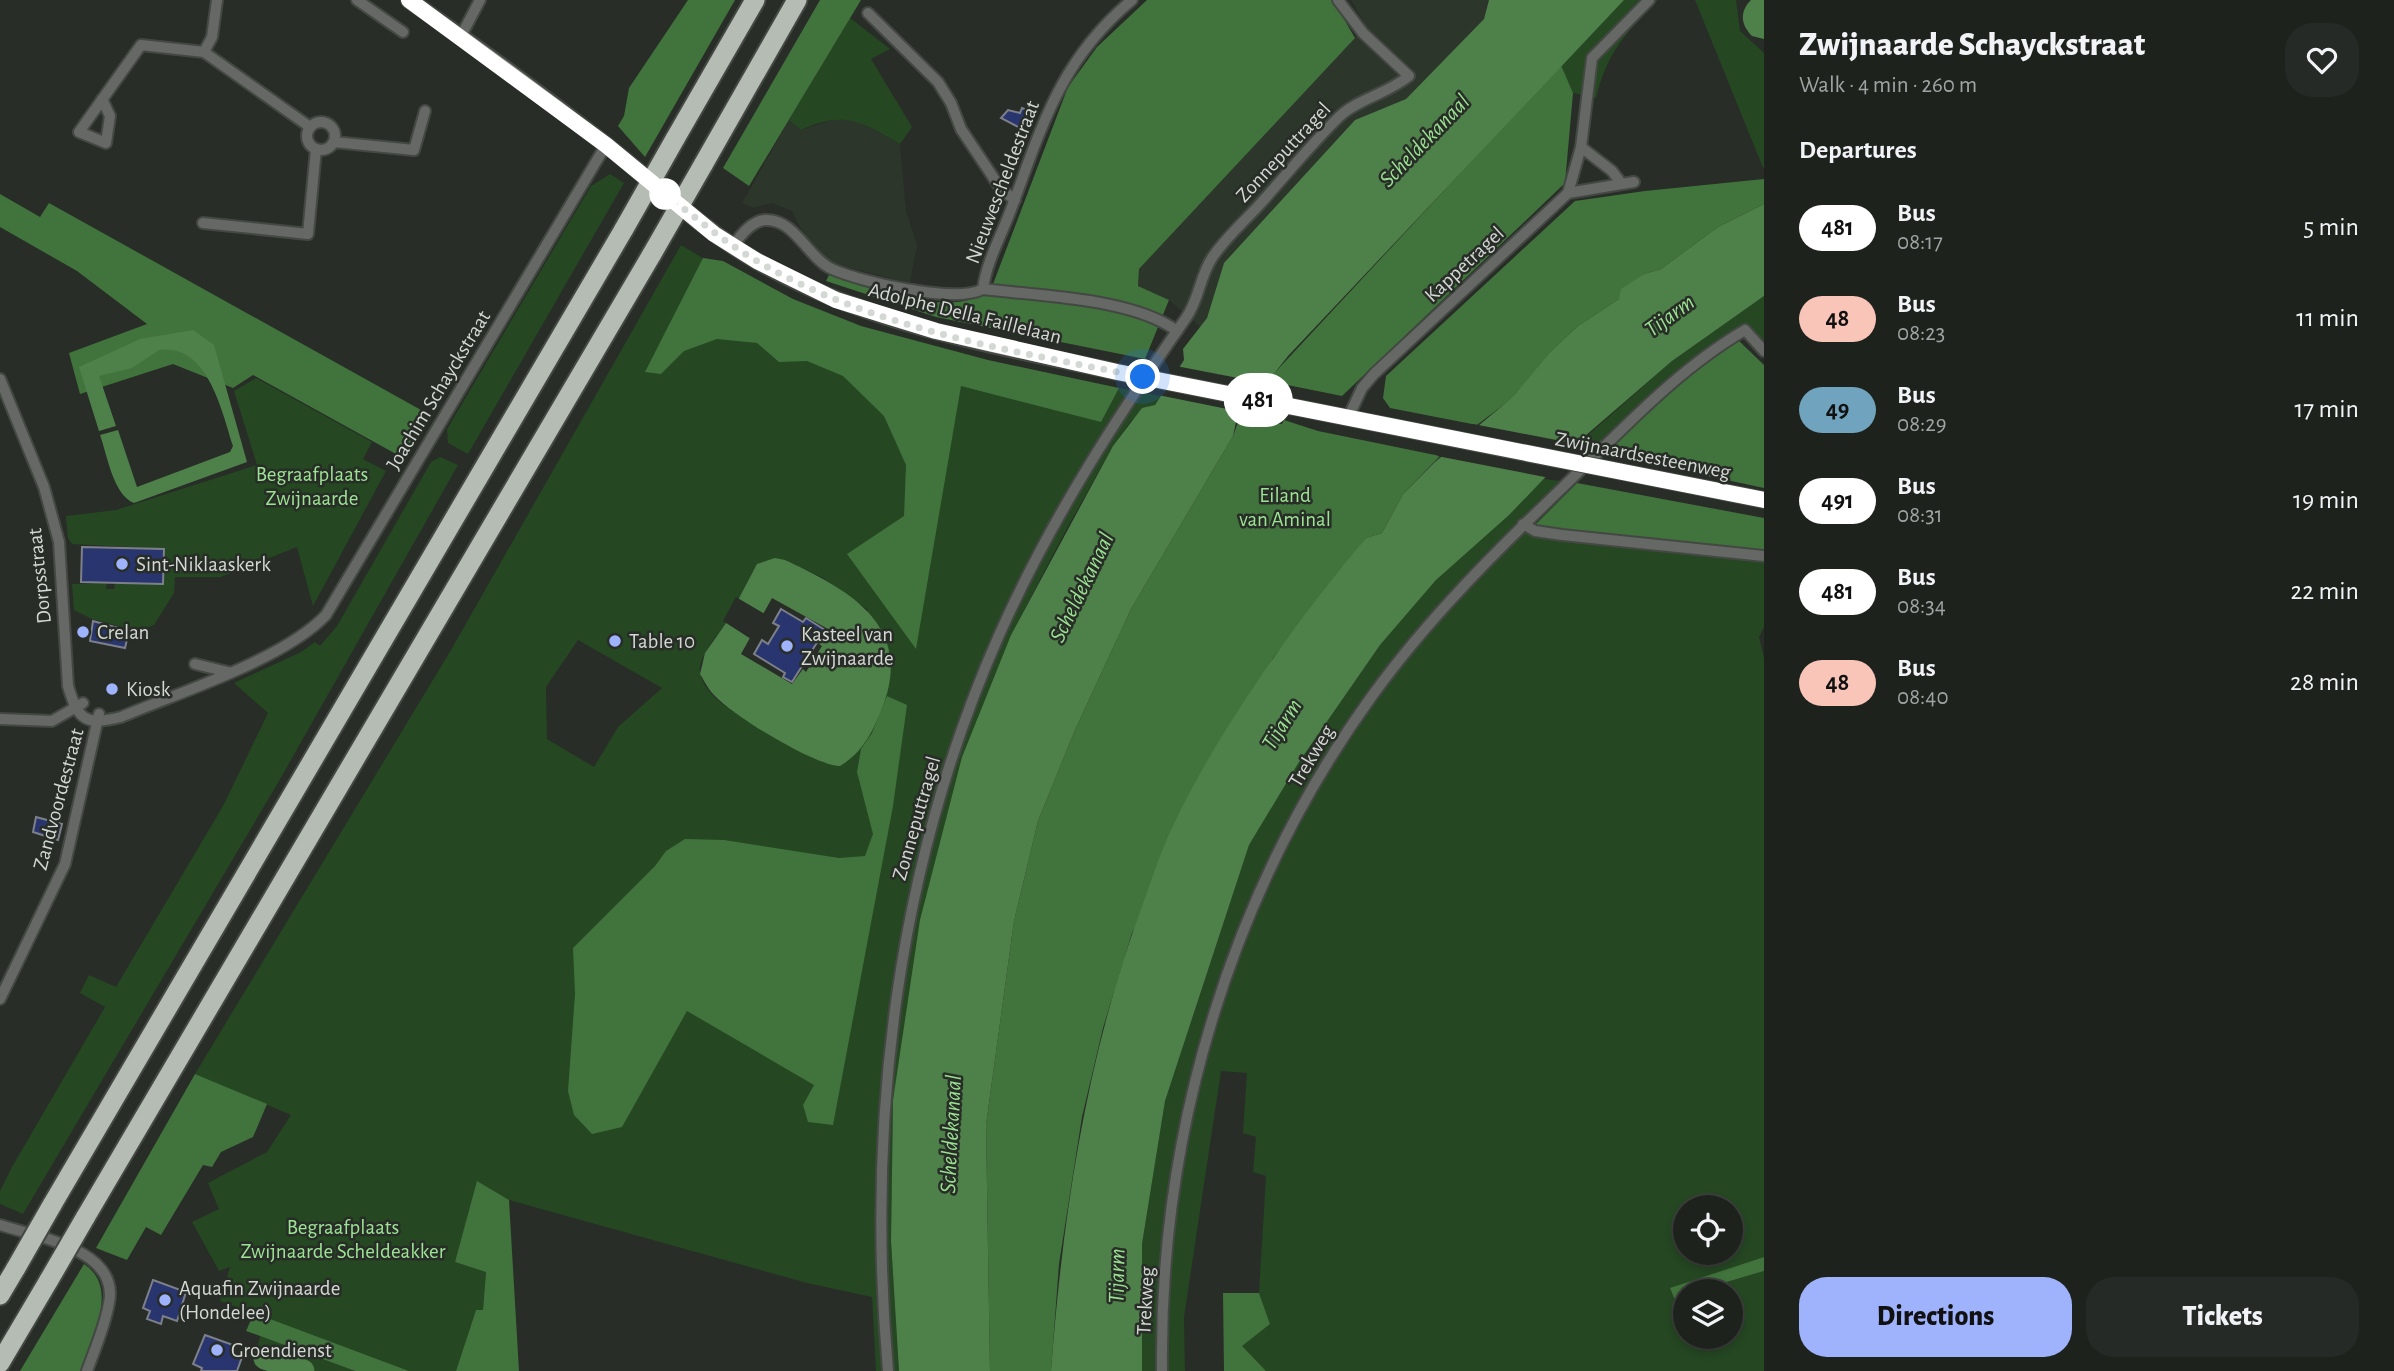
<!DOCTYPE html>
<html lang="en">
<head>
<meta charset="utf-8">
<style>
  :root { --surface:#1e221d; --page:#262a26; --text:#f1f3f6; --muted:#a1a4a4; --line:#3c3f3b; --accent:#9fb3fd }
  body { margin:0; font-family:"Alegreya Sans",sans-serif; background:var(--page); color:var(--text); height:100vh; display:flex; flex-direction:column; font-size:26px; white-space:nowrap }
  * { box-sizing:border-box; margin:0 }
  p { font-size:23px; color:var(--muted) }
  .icon { flex:none; width:38px; height:38px; fill:none; stroke:currentColor; stroke-width:2; stroke-linecap:round; stroke-linejoin:round }
  .map { position:relative; flex:1; overflow:hidden }
  .details { display:flex; flex-direction:column; background:var(--surface); width:630px }
  .details>* { flex:none }
  .badge { padding:0 14px; border-radius:23px; font-size:24px; line-height:46px }
  .buttons { position:absolute; left:1673px; top:1195px; display:grid; gap:14px }
  .buttons a { display:grid; place-items:center; width:70px; height:70px; border-radius:50%; background:var(--surface); box-shadow:0 4px 10px #0003,0 0 0 2px var(--line); font-size:35px }
  .you { position:absolute; width:35px; height:35px; margin:-18px; border:5px solid #fff; border-radius:50%; background:#1a73e8; box-shadow:0 0 0 10px #1a73e833 }
  .map>.badge { position:absolute; translate:-50% -50%; box-shadow:0 0 0 4px #fff }
  h2 { padding:0 35px; font-size:26px; line-height:63px }
  .round { display:grid; place-items:center; flex:none; width:74px; height:74px; border-radius:28px; background:var(--page) }
  .overview { display:flex; align-items:center; justify-content:space-between; height:119px; padding:0 35px }
  h1 { font-size:33px; font-weight:800; line-height:52px }
  .button { display:flex; gap:14px; margin-top:auto; padding:14px 35px }
  .button a { flex:1; height:80px; border-radius:28px; background:var(--accent); color:#111; font-size:28px; font-weight:800; line-height:80px; text-align:center }
  .button a+a { background:var(--page); color:var(--text) }
  ul { padding:0; list-style:none }
  li { display:flex; align-items:center; gap:21px; height:91px; padding:0 35px }
  li div { flex:1 }
  li b { display:block; font-size:26px }
  li em { font-style:normal }
  li .badge { min-width:77px; font-weight:700; text-align:center }
  main { display:flex; flex:1; min-height:0 }
  .map>svg:first-child { display:block }
  .built { fill:#2c362b }
  .green { fill:#254722; fill-rule:evenodd }
  .forest { fill:#41733c }
  .water { fill:#4e8149; fill-rule:evenodd }
  .pier { fill:#282d27 }
  .lines { fill:none; stroke-linecap:round; stroke-linejoin:round }
  .river { stroke:#4e8149; stroke-width:23 }
  .building { fill:#29356e; stroke:#7d8089; stroke-width:2 }
  .street-casing { stroke:#444843; stroke-width:14 }
  .secondary-casing { stroke:#444843; stroke-width:18 }
  .highway-casing { stroke:#444843; stroke-width:23 }
  .street { stroke:#656865; stroke-width:10 }
  .secondary { stroke:#868a85; stroke-width:14 }
  .highway { stroke:#b5bcb4; stroke-width:19 }
  .secondary-bridge-casing { stroke:#444843; stroke-width:18; stroke-linecap:butt }
  .highway-bridge-casing { stroke:#444843; stroke-width:23; stroke-linecap:butt }
  .secondary-bridge { stroke:#868a85; stroke-width:14 }
  .highway-bridge { stroke:#b5bcb4; stroke-width:19 }
  .line-casing { stroke:#fff; stroke-width:16 }
  .line { stroke:#fff; stroke-width:10 }
  .walk { stroke:#d4d8d4; stroke-width:7; stroke-dasharray:0 12.6 }
  .stop-dot { fill:#fff; stroke:#fff; stroke-width:3.5 }
  .poi-dot { fill:#9fb3fd; stroke:#282d27; stroke-width:2.5 }
  .labels { text-anchor:middle; stroke-width:5; stroke-linejoin:round; paint-order:stroke }
  .street-label { font-size:21px; fill:#d4d8d4; stroke:#282d27 }
  .park-label { font-size:21px; fill:#9be493; stroke:#282d27 }
  .poi-label { font-size:21px; fill:#d4d8d4; stroke:#282d27; text-anchor:start }
  .water-label { font-size:23px; font-style:italic; fill:#99e191; stroke:#282d27 }
</style>
</head>
<body>
<main>
<div class="map">
<svg width="1764" height="1371" viewBox="0 0 1764 1371">
  <rect width="100%" height="100%" fill="#282d27"/>
  <g class="built">
    <path d="M 1351,0 L 1489,0 L 1484,19 L 1406,99 L 1355,120 L 1224,263 L 1207,318 L 1200,327 L 1169,300 L 1138,286 L 1139,269 L 1366,26 Z"/>
    <path d="M 789,120 L 801,130 L 832,120 L 857,120 L 900,144 L 906,211 L 917,245 L 910,283 L 838,265 L 822,257 L 809,244 L 792,211 L 772,203 L 753,208 L 742,203 Z"/>
  </g>
  <g class="green">
    <path d="M 1624,0 L 1658,0 C 1626,33 1607,52 1596,98 L 1573,93 L 1561,65 Z"/>
    <path d="M 1695,0 L 1736,0 L 1740,31 L 1764,53 L 1764,170 Z"/>
    <path d="M 850,18 L 890,49 L 871,59 L 912,127 L 900,144 C 861,122 846,110 801,130 L 789,120 Z"/>
    <path d="M 610,174 L 624,183 L 468,454 L 448,443 L 447,429 L 591,186 Z"/>
    <path d="M 681,245 L 773,300 L 1101,421 L 1119,388 L 1161,396 L 1155,405 L 1131,421 L 1113,446 L 1065,532 L 1011,635 L 962,757 L 893,1100 L 891,1241 L 899,1371 L 876,1371 L 872,1297 L 807,1283 L 509,1200 L 478,1182 L 455,1262 L 486,1271 L 483,1311 L 476,1310 L 456,1371 L 409,1371 L 220,1301 L 230,1267 L 219,1271 L 192,1222 L 219,1209 L 208,1183 L 267,1152 L 291,1115 L 195,1074 L 451,650 ZM 785,560 L 823,578 L 868,610 L 759,726 C 739,715 704,698 700,672 C 696,647 767,579 785,560 ZM 578,640 L 662,688 L 618,727 L 594,767 L 547,739 L 546,687 Z"/>
    <path d="M 1764,296 L 1764,342 L 1744,334 L 1605,449 L 1578,444 L 1672,361 Z"/>
    <path d="M 256,378 L 372,442 L 363,459 L 386,471 L 313,606 L 297,547 L 221,577 L 175,577 L 174,593 L 154,625 L 138,631 L 92,619 L 74,610 L 72,584 L 107,583 L 106,589 L 114,589 L 115,583 L 163,584 L 164,549 L 72,544 L 68,538 L 66,516 L 116,510 L 257,465 L 234,391 Z"/>
    <path d="M 440,457 L 458,465 L 279,781 L 23,1214 L 0,1204 L 0,1191 L 12,1167 L 105,1007 L 80,993 L 89,975 L 116,987 L 223,806 L 268,713 L 234,683 L 301,652 L 315,642 L 320,646 L 337,626 L 431,462 Z"/>
    <path d="M 1544,479 L 1577,483 L 1536,523 L 1764,554 L 1764,627 L 1759,637 L 1764,658 L 1764,1257 L 1670,1289 L 1674,1298 L 1685,1295 L 1685,1337 L 1731,1337 L 1731,1292 L 1696,1291 L 1764,1271 L 1764,1371 L 1266,1371 L 1241,1346 L 1270,1324 L 1259,1293 L 1266,1176 L 1253,1172 L 1256,1137 L 1243,1133 L 1247,1073 L 1221,1071 L 1184,1317 L 1185,1371 L 1142,1371 L 1142,1244 L 1165,1101 L 1249,845 L 1299,762 L 1380,645 L 1436,580 ZM 1685,1208 L 1731,1208 L 1731,1253 L 1685,1253 Z"/>
    <path d="M 260,1336 L 355,1371 L 270,1371 L 254,1365 Z"/>
  </g>
  <g class="forest">
    <path d="M 688,0 L 735,0 L 645,157 L 618,126 L 624,116 L 629,88 Z"/>
    <path d="M 820,0 L 861,0 L 749,186 L 723,168 Z"/>
    <path d="M 1147,0 L 1333,0 L 1355,38 L 1139,269 L 1138,286 L 1169,300 L 1145,359 L 936,317 L 826,281 L 829,275 C 875,289 944,318 990,292 L 1068,87 L 1097,47 Z"/>
    <path d="M 1561,65 L 1573,93 L 1565,183 L 1342,396 L 1267,381 Z"/>
    <path d="M 1764,179 L 1764,204 L 1718,227 L 1661,269 L 1644,274 L 1619,299 L 1578,326 L 1550,352 L 1515,396 L 1477,425 L 1390,408 L 1383,398 L 1386,376 L 1575,201 L 1645,191 Z"/>
    <path d="M 0,194 L 40,217 L 49,203 L 430,415 L 409,447 L 396,454 L 253,375 L 233,388 L 173,364 L 80,394 L 69,353 L 147,324 L 77,271 L 0,227 Z"/>
    <path d="M 703,258 L 723,261 L 793,299 L 861,326 L 988,360 L 1119,388 L 1101,422 L 961,386 L 916,649 L 847,554 L 904,516 L 906,465 L 884,416 L 843,376 L 807,361 L 779,362 L 757,343 L 717,339 L 684,351 L 661,374 L 645,372 Z"/>
    <path d="M 1738,340 L 1764,365 L 1764,488 L 1624,458 L 1626,455 L 1605,449 L 1686,377 Z"/>
    <path d="M 1240,417 L 1282,424 L 1284,420 L 1318,431 L 1440,456 L 1403,494 L 1382,533 L 1366,538 L 1273,658 L 1132,933 L 1103,1028 L 1082,1117 L 1059,1264 L 1051,1371 L 990,1371 L 986,1125 L 1014,921 L 1038,821 L 1075,730 L 1131,609 L 1233,436 Z"/>
    <path d="M 1577,483 L 1764,518 L 1764,554 L 1538,526 L 1536,524 Z"/>
    <path d="M 887,696 L 907,705 L 893,806 L 833,1125 L 808,1122 L 803,1105 L 814,1085 L 687,1011 L 622,1127 L 592,1134 L 574,1115 L 568,1091 L 575,994 L 573,948 L 655,866 L 666,851 L 685,839 L 724,840 L 839,858 L 865,856 L 873,834 L 857,772 L 861,749 L 872,733 Z"/>
    <path d="M 195,1074 L 267,1104 L 253,1137 L 221,1152 L 212,1167 L 203,1165 L 161,1235 L 146,1227 L 127,1260 L 96,1248 Z"/>
    <path d="M 477,1181 L 509,1200 L 519,1371 L 456,1371 L 476,1310 L 483,1310 L 486,1272 L 455,1262 Z"/>
    <path d="M 1764,1257 L 1764,1271 L 1696,1291 L 1685,1292 L 1685,1295 L 1674,1298 L 1670,1288 Z"/>
    <path d="M 84,1264 C 121,1289 90,1337 81,1371 L 20,1371 Z"/>
    <path d="M 1223,1293 L 1259,1293 L 1270,1324 L 1242,1346 L 1266,1371 L 1224,1371 Z"/>
    <path d="M 254,1313 L 409,1371 L 355,1371 L 260,1336 L 246,1331 Z"/>
  </g>
  <g class="water">
    <path d="M 1489,0 L 1624,0 L 1288,356 L 1236,422 L 1233,436 L 1131,609 L 1075,730 L 1038,821 L 1014,921 L 986,1125 L 990,1371 L 899,1371 L 891,1241 L 893,1100 L 920,920 L 962,757 L 1011,635 L 1113,446 L 1142,408 L 1155,405 L 1184,360 L 1183,349 L 1207,318 L 1224,263 L 1355,120 L 1406,99 L 1484,19 Z"/>
    <path d="M 1751,0 L 1764,0 L 1764,39 L 1752,36 C 1741,25 1739,12 1751,0 Z"/>
    <path d="M 1764,204 L 1764,296 L 1672,361 L 1585,436 L 1509,515 L 1436,580 L 1380,645 L 1299,762 L 1249,845 L 1165,1101 L 1142,1244 L 1142,1371 L 1051,1371 C 1063,1211 1087,1053 1144,901 C 1152,878 1160,854 1170,832 C 1216,733 1295,622 1366,538 L 1382,533 L 1403,494 L 1435,462 L 1514,396 L 1550,352 L 1578,326 L 1619,299 L 1621,289 L 1644,274 L 1661,269 L 1718,227 Z"/>
    <path d="M 193,330 L 214,345 L 247,462 L 134,503 C 113,495 107,454 100,435 L 118,430 L 137,487 L 230,452 L 233,446 C 222,412 208,343 159,350 L 132,368 L 99,376 L 116,426 L 99,431 L 79,367 L 140,339 Z"/>
    <path d="M 775,558 L 785,560 C 851,591 916,626 881,711 C 872,733 862,753 840,766 C 815,766 734,716 716,697 C 709,691 705,682 700,674 L 705,653 L 726,623 L 757,564 ZM 772,598 L 828,629 L 819,644 L 822,646 L 806,672 L 803,669 L 792,684 L 741,654 Z"/>
  </g>
  <g class="pier">
    <path d="M 1176,366 L 1269,384 L 1247,413 L 1158,395 Z"/>
    <path d="M 1473,424 L 1582,445 L 1550,478 L 1437,456 Z"/>
    <path d="M 736,597 L 765,614 L 751,639 L 723,621 Z"/>
  </g>
  <g class="lines">
    <path class="river" d="M 265,1358 L 303,1371"/>
  </g>
  <g class="building">
    <path d="M 1022,108 L 1034,113 L 1026,131 L 1001,118 L 1008,110 L 1020,113 Z"/>
    <path d="M 82,547 L 164,549 L 163,584 L 81,582 Z"/>
    <path d="M 781,609 L 803,622 L 806,618 L 825,630 L 792,682 L 783,677 L 785,673 L 754,654 L 762,640 L 768,644 L 779,626 L 773,623 Z"/>
    <path d="M 93,621 L 129,631 L 125,648 L 90,641 Z"/>
    <path d="M 36,817 L 62,824 L 58,840 L 33,832 Z"/>
    <path d="M 153,1280 L 186,1292 L 177,1321 L 163,1316 L 161,1324 L 147,1319 L 150,1311 L 143,1308 Z"/>
    <path d="M 205,1335 L 236,1346 L 233,1353 L 242,1357 L 237,1371 L 201,1371 L 202,1368 L 193,1364 Z"/>
  </g>
  <g class="lines">
    <g class="street-casing">
      <g id="street">
        <path d="M 357,0 L 403,32"/>
        <path d="M 868,13 L 938,82 L 951,103 L 961,129 L 1001,189 L 1015,200"/>
        <path d="M 461,36 L 480,0"/>
        <path d="M 204,52 L 212,37 L 217,0"/>
        <path d="M 102,99 L 110,116 L 106,143 L 79,132 L 141,45 L 204,52 L 310,127"/>
        <circle cx="321" cy="136" r="14"/>
        <path d="M 334,142 L 414,150 L 425,111"/>
        <path d="M 1581,147 L 1612,171 L 1621,183"/>
        <path d="M 1568,193 L 1581,147 L 1592,58 L 1649,0"/>
        <path d="M 203,223 L 308,234 L 316,149"/>
        <path d="M 733,246 C 740,236 751,221 765,220 C 794,218 808,258 832,269 C 861,282 956,304 983,289"/>
        <path d="M 983,289 C 986,263 1001,236 1010,212 C 1042,127 1059,61 1132,0"/>
        <path d="M 983,289 C 1039,296 1133,298 1177,331"/>
        <path d="M 0,379 L 44,487 L 59,542 L 68,686 C 78,720 85,726 121,717 C 180,692 283,660 326,615 L 606,145"/>
        <path d="M 1348,418 L 1362,388 L 1374,374 L 1568,193 L 1634,182"/>
        <path d="M 1523,524 L 1535,531 L 1562,535 L 1764,556"/>
        <path d="M 195,664 L 228,672"/>
        <path d="M 0,719 L 52,721 L 83,703"/>
        <path d="M 0,999 L 65,864 L 99,714"/>
        <path d="M 0,1225 C 36,1237 120,1249 109,1303 C 105,1326 95,1349 87,1371"/>
        <path d="M 888,1371 C 866,1119 897,865 1000,633 C 1050,521 1116,418 1186,318 C 1199,300 1200,276 1212,258 C 1225,238 1245,221 1261,203 C 1287,174 1312,143 1340,116 C 1358,99 1387,94 1409,76 L 1363,33 L 1338,0"/>
        <path d="M 1162,1371 C 1159,1132 1231,891 1372,696 C 1427,620 1493,554 1561,489 C 1619,433 1675,371 1745,330 L 1764,351"/>
      </g>
    </g>
    <g class="secondary-casing">
      <g id="secondary">
        <path d="M 409,0 C 476,46 541,94 605,144 C 655,183 700,228 755,260 C 866,325 994,345 1117,372"/>
        <path d="M 1294,407 L 1515,451"/>
        <path d="M 1613,470 L 1764,500"/>
      </g>
    </g>
    <g class="highway-casing">
      <g id="highway">
        <path d="M 675,139 L 755,0"/>
        <path d="M 703,165 L 797,0"/>
        <path d="M 52,1205 L 624,229"/>
        <path d="M 85,1218 L 652,254"/>
        <path d="M 0,1295 L 16,1268"/>
        <path d="M 0,1363 L 49,1280"/>
      </g>
    </g>
    <use href="#street" class="street"/>
    <use href="#secondary" class="secondary"/>
    <use href="#highway" class="highway"/>
    <g class="secondary-bridge-casing">
      <g id="secondary-bridge">
        <path d="M 1117,372 L 1294,407"/>
        <path d="M 1515,451 L 1613,470"/>
      </g>
    </g>
    <g class="highway-bridge-casing">
      <g id="highway-bridge">
        <path d="M 624,229 L 675,139"/>
        <path d="M 652,254 L 703,165"/>
        <path d="M 16,1268 L 52,1205"/>
        <path d="M 49,1280 L 85,1218"/>
      </g>
    </g>
    <use href="#secondary-bridge" class="secondary-bridge"/>
    <use href="#highway-bridge" class="highway-bridge"/>
  </g>
  <g class="lines">
    <g class="line-casing">
      <path id="line" d="M 409,0 L 606,145 L 714,234 L 757,261 L 836,300 L 936,331 L 1117,372 L 1764,500"/>
    </g>
    <use href="#line" class="line"/>
    <path class="walk" d="M 665,194 C 695,217 723,241 755,260 C 872,329 1012,351 1143,377"/>
  </g>
  <circle class="stop-dot" cx="665" cy="194" r="14"/>
  <g class="poi-dot">
    <circle cx="122" cy="564" r="7"/>
    <circle cx="83" cy="632" r="7"/>
    <circle cx="615" cy="641" r="7"/>
    <circle cx="787" cy="646" r="7"/>
    <circle cx="112" cy="689" r="7"/>
    <circle cx="165" cy="1300" r="7"/>
    <circle cx="217" cy="1350" r="7"/>
  </g>
  <g class="labels">
    <g class="street-label">
      <text transform="translate(1283 152) rotate(-47)" y="7">Zonneputtragel</text>
      <text transform="translate(1002 182) rotate(-69)" y="7">Nieuwescheldestraat</text>
      <text transform="translate(1464 264) rotate(-43)" y="7">Kappetragel</text>
      <text transform="translate(965 313) rotate(14)" y="7">Adolphe Della Faillelaan</text>
      <text transform="translate(438 390) rotate(-59)" y="7">Joachim Schayckstraat</text>
      <text transform="translate(1643 455) rotate(11)" y="7">Zwijnaardsesteenweg</text>
      <text transform="translate(39 576) rotate(-96)" y="7">Dorpsstraat</text>
      <text transform="translate(1311 756) rotate(-59)" y="7">Trekweg</text>
      <text transform="translate(58 799) rotate(-75)" y="7">Zandvoordestraat</text>
      <text transform="translate(916 818) rotate(-74)" y="7">Zonneputtragel</text>
      <text transform="translate(1145 1301) rotate(-87)" y="7">Trekweg</text>
    </g>
    <g class="park-label">
      <text x="312" y="481">Begraafplaats<tspan x="312" dy="24">Zwijnaarde</tspan></text>
      <text x="1285" y="502">Eiland<tspan x="1285" dy="24">van Aminal</tspan></text>
      <text x="343" y="1234">Begraafplaats<tspan x="343" dy="24">Zwijnaarde Scheldeakker</tspan></text>
    </g>
    <g class="poi-label">
      <text x="136" y="571">Sint-Niklaaskerk</text>
      <text x="97" y="639">Crelan</text>
      <text x="801" y="641">Kasteel van<tspan x="801" dy="24">Zwijnaarde</tspan></text>
      <text x="629" y="648">Table 10</text>
      <text x="126" y="696">Kiosk</text>
      <text x="179" y="1295">Aquafin Zwijnaarde<tspan x="179" dy="24">(Hondelee)</tspan></text>
      <text x="231" y="1357">Groendienst</text>
    </g>
    <g class="water-label">
      <text transform="translate(1424 140) rotate(-46)" y="8">Scheldekanaal</text>
      <text transform="translate(1669 315) rotate(-36)" y="8">Tijarm</text>
      <text transform="translate(1081 587) rotate(-64)" y="8">Scheldekanaal</text>
      <text transform="translate(1281 724) rotate(-58)" y="8">Tijarm</text>
      <text transform="translate(950 1134) rotate(-87)" y="8">Scheldekanaal</text>
      <text transform="translate(1116 1276) rotate(-89)" y="8">Tijarm</text>
    </g>
  </g>
</svg>
<div class="buttons">
<a><svg class="icon" aria-label="locate" viewBox="0 0 24 24"><circle cx="12" cy="12" r="6"/><path d="M12 2v4M12 18v4M2 12h4M18 12h4"/></svg></a>
<a><svg class="icon" aria-label="layers" viewBox="0 0 24 24"><path d="M12 4l9 5-9 5-9-5zM3 14l9 5 9-5"/></svg></a>
</div>
<div class="you" style="left:1143px;top:377px"></div>
<b class="badge" style="left:1258px;top:400px;background:#fff;color:#111">481</b>
</div>
<section class="details">
<div class="overview"><div><h1>Zwijnaarde Schayckstraat</h1><p>Walk · 4 min · 260 m</p></div><a class="round"><svg class="icon" aria-label="heart" viewBox="0 0 24 24"><path d="M12 20l-8-8c-3-5 5-10 8-4 3-6 11-1 8 4z"/></svg></a></div>
<h2>Departures</h2>
<ul>
<li><span class="badge" style="background:#fff;color:#111">481</span><div><b>Bus</b><p>08:17</p></div><em>5 min</em></li>
<li><span class="badge" style="background:#f9c5b8;color:#111">48</span><div><b>Bus</b><p>08:23</p></div><em>11 min</em></li>
<li><span class="badge" style="background:#70a3bd;color:#111">49</span><div><b>Bus</b><p>08:29</p></div><em>17 min</em></li>
<li><span class="badge" style="background:#fff;color:#111">491</span><div><b>Bus</b><p>08:31</p></div><em>19 min</em></li>
<li><span class="badge" style="background:#fff;color:#111">481</span><div><b>Bus</b><p>08:34</p></div><em>22 min</em></li>
<li><span class="badge" style="background:#f9c5b8;color:#111">48</span><div><b>Bus</b><p>08:40</p></div><em>28 min</em></li>
</ul>
<div class="button"><a>Directions</a><a>Tickets</a></div>
</section>
</main>
</body>
</html>
